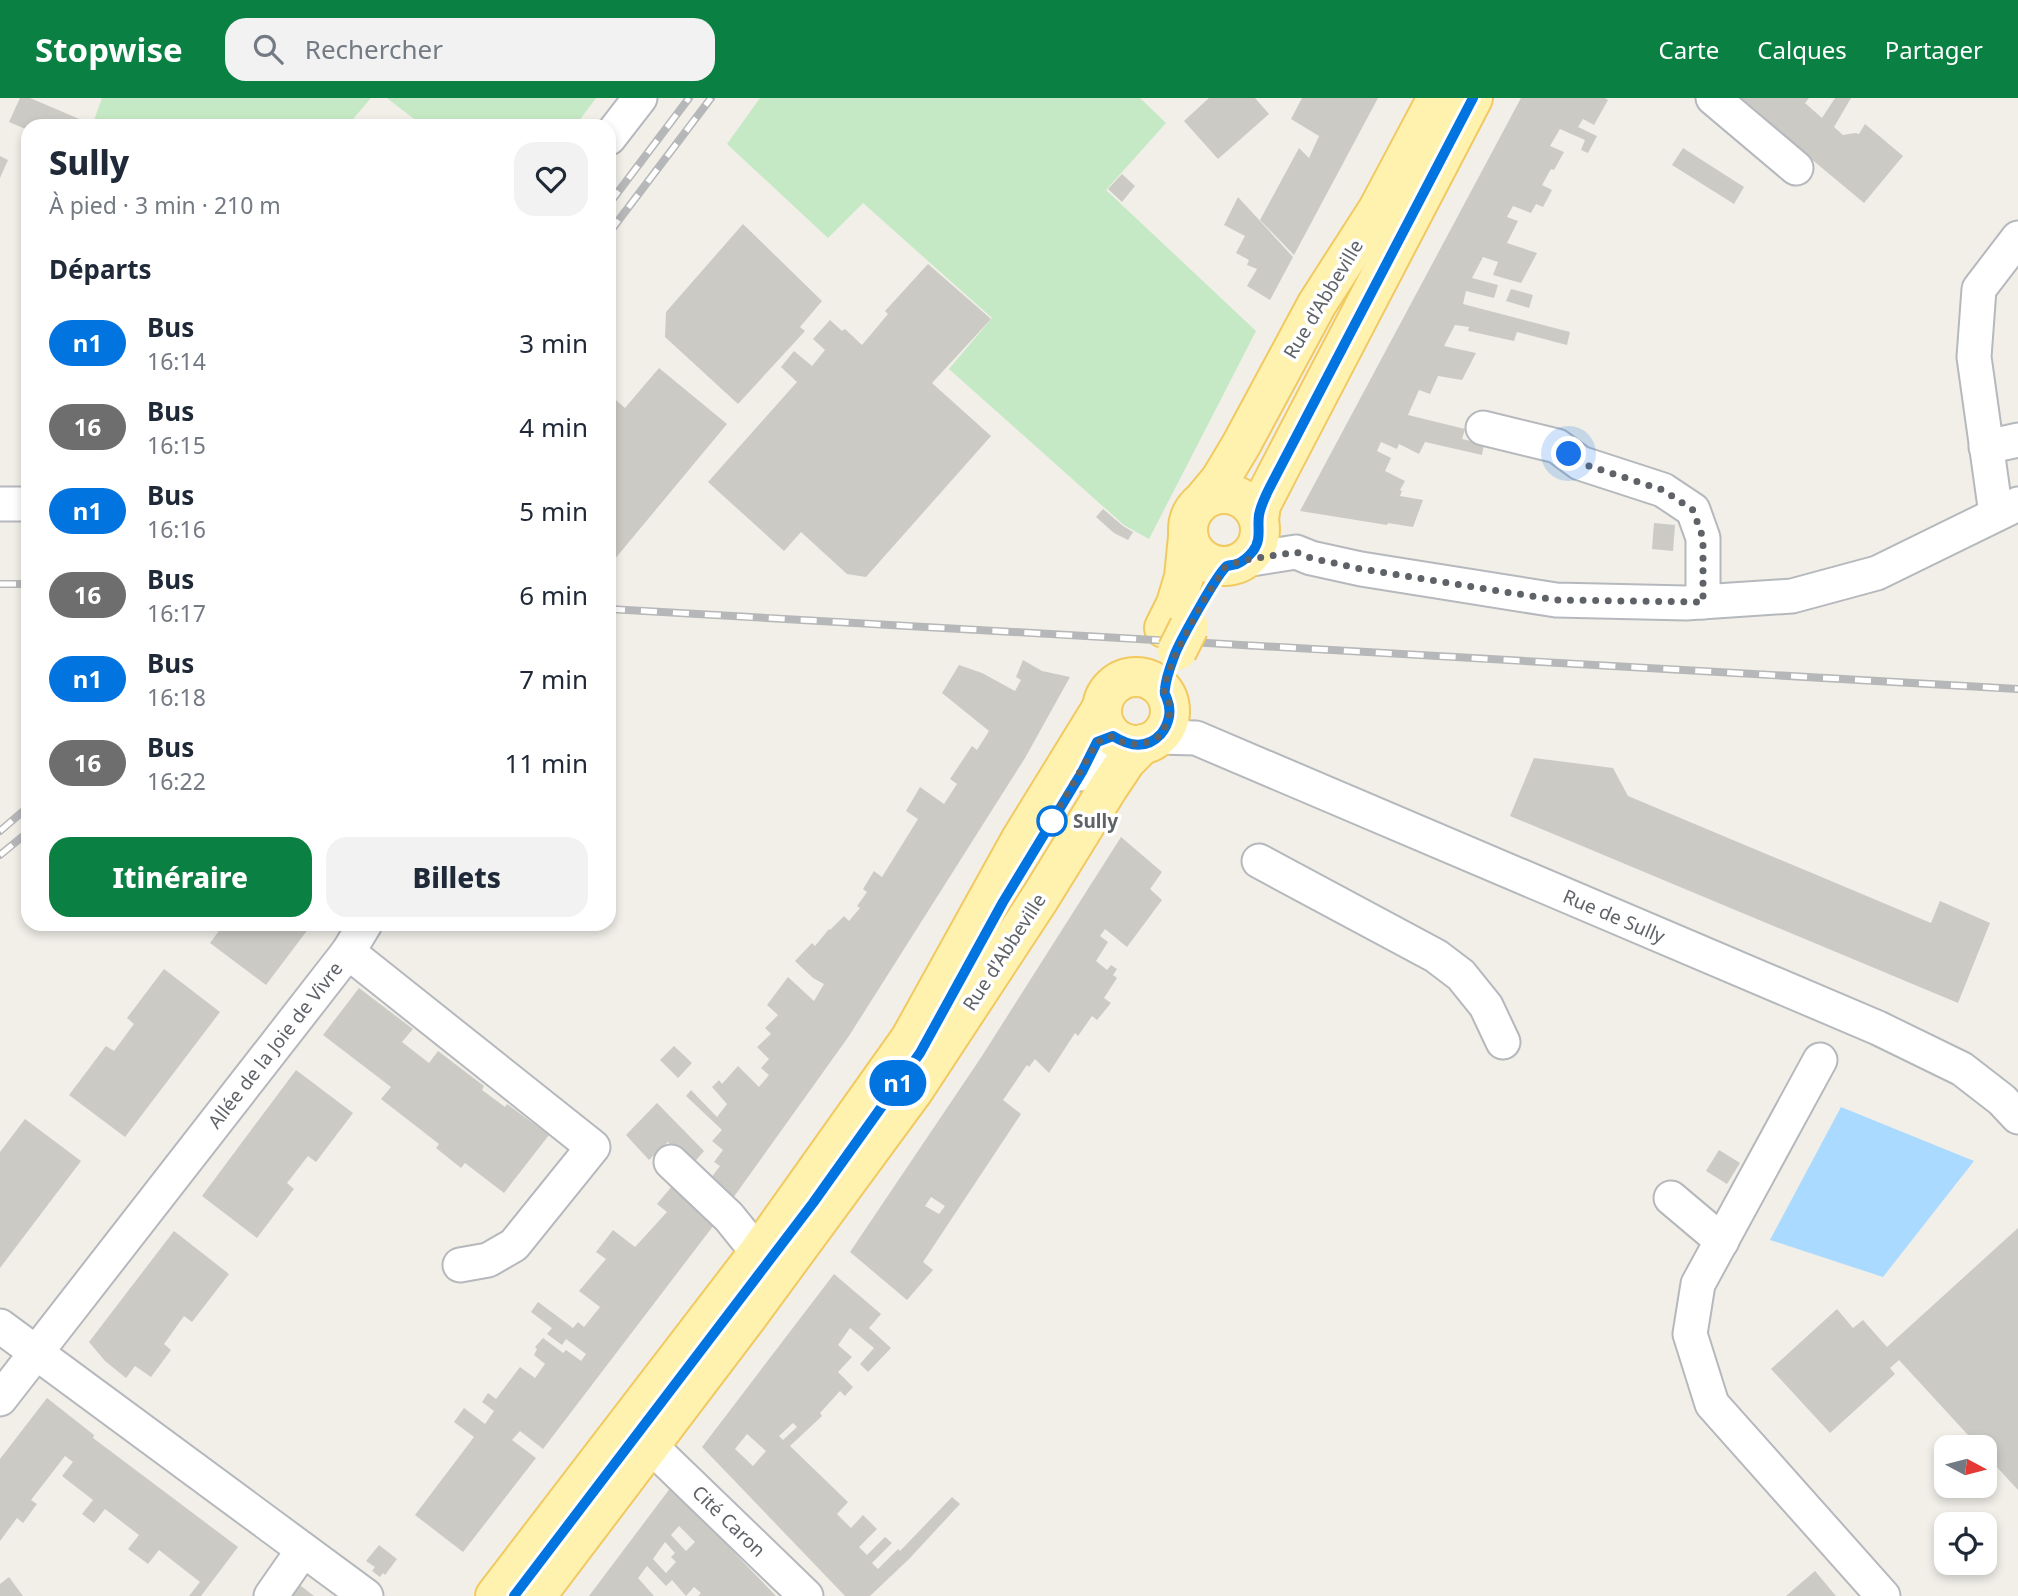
<!DOCTYPE html>
<html lang="fr">
<head>
<meta charset="utf-8">
<style>
  :root { --surface:#fff; --page:#f2f2f3; --text:#1f2937; --muted:#747a83; --accent:#0b8043 }
  body { margin:0; font-family:"Noto Sans",sans-serif; background:var(--page); color:var(--text); height:100vh; display:flex; flex-direction:column; font-size:26px; white-space:nowrap }
  * { box-sizing:border-box; margin:0 }
  p { font-size:23px; color:var(--muted) }
  .icon { flex:none; width:38px; height:38px; fill:none; stroke:currentColor; stroke-width:2; stroke-linecap:round; stroke-linejoin:round }
  .map { position:relative; flex:1; overflow:hidden }
  .panel { position:absolute; left:21px; top:21px; width:595px; height:812px; display:flex; flex-direction:column; background:var(--surface); border-radius:21px; box-shadow:0 4px 10px #0003 }
  .panel>* { flex:none }
  .badge { padding:0 14px; border-radius:23px; font-size:24px; line-height:46px }
  .needle { width:46px; rotate:97deg }
  .controls { position:absolute; left:1934px; top:1337px; display:grid; gap:14px }
  .controls a { display:grid; place-items:center; width:63px; height:63px; border-radius:14px; background:var(--surface); box-shadow:0 4px 10px #0003; font-size:35px }
  .you { position:absolute; width:35px; height:35px; margin:-18px; border:5px solid #fff; border-radius:50%; background:#1a73e8; box-shadow:0 0 0 10px #1a73e833 }
  .map>.badge { position:absolute; translate:-50% -50%; box-shadow:0 0 0 4px #fff }
  h2 { padding:0 28px; font-size:26px; line-height:63px }
  .round { display:grid; place-items:center; flex:none; width:74px; height:74px; border-radius:21px; background:var(--page) }
  .head { display:flex; align-items:center; justify-content:space-between; height:119px; padding:0 28px }
  h1 { font-size:33px; font-weight:800; line-height:52px }
  .button { display:flex; gap:14px; margin-top:auto; padding:14px 28px }
  .button a { flex:1; height:80px; border-radius:21px; background:var(--accent); color:#fff; font-size:28px; font-weight:800; line-height:80px; text-align:center }
  .button a+a { background:var(--page); color:var(--text) }
  ul { padding:0; list-style:none }
  li { display:flex; align-items:center; gap:21px; height:84px; padding:0 28px }
  li div { flex:1 }
  li b { display:block; font-size:26px }
  li em { font-style:normal }
  li .badge { min-width:77px; font-weight:700; text-align:center }
  header { display:flex; align-items:center; gap:42px; box-sizing:border-box; height:98px; padding:0 35px; background:var(--accent); color:#fff }
  header strong { font-size:33px }
  nav { display:flex; gap:38px; margin-inline-start:auto; font-size:24px }
  .search { width:490px; height:63px; background:var(--page); display:flex; align-items:center; gap:18px; box-sizing:border-box; padding:0 24px; border-radius:21px; color:var(--muted); font-size:26px }
  .map>svg:first-child { display:block }
  .green { fill:#c5e8c5 }
  .water { fill:#aadaff }
  .building { fill:#cccac5; fill-rule:evenodd }
  .lines { fill:none; stroke-linecap:round; stroke-linejoin:round }
  .minor-casing { stroke:#b5b8bc; stroke-width:37 }
  .major-casing { stroke:#f2c960; stroke-width:42 }
  .minor { stroke:#fff; stroke-width:33 }
  .major { stroke:#fff2af; stroke-width:38 }
  .rail-casing { stroke:#b6b7b8; stroke-width:8 }
  .rail { stroke:#fff; stroke-width:5; stroke-dasharray:16; stroke-linecap:butt }
  .major-bridge-casing { stroke:#f2c960; stroke-width:42; stroke-linecap:butt }
  .major-bridge { stroke:#fff2af; stroke-width:38 }
  .line-casing { stroke:#fff; stroke-width:16 }
  .line { stroke:#0174df; stroke-width:10 }
  .walk { stroke:#5f6368; stroke-width:7; stroke-dasharray:0 12.6 }
  .stop-dot { fill:#fff; stroke:#0174df; stroke-width:3.5 }
  .labels { text-anchor:middle; stroke-width:7; stroke-linejoin:round; paint-order:stroke }
  .street-label { font-size:19px; fill:#5f6368; stroke:#fff }
  .stop-label { font-size:19px; font-weight:bold; fill:#5f6368; stroke:#fff; text-anchor:start }
</style>
</head>
<body>
<header>
<strong>Stopwise</strong>
<div class="search"><svg class="icon" aria-label="search" viewBox="0 0 24 24"><circle cx="10" cy="10" r="6"/><path d="M15 15l6 6"/></svg>Rechercher</div>
<nav><a>Carte</a><a>Calques</a><a>Partager</a></nav>
</header>
<div class="map">
<svg width="2018" height="1498" viewBox="0 0 2018 1498">
  <rect width="100%" height="100%" fill="#f1efe8"/>
  <g class="green">
    <path d="M 102,0 L 371,0 L 347,28 L 92,28 Z"/>
    <path d="M 387,0 L 596,0 L 575,28 L 423,28 Z"/>
    <path d="M 760,0 L 1140,0 L 1166,25 L 1106,92 L 1256,233 L 1149,441 L 1124,427 L 949,271 L 992,220 L 863,105 L 828,140 L 727,46 Z"/>
  </g>
  <path class="water" d="M 1841,1009 L 1974,1063 L 1883,1179 L 1770,1142 Z"/>
  <g class="building">
    <path d="M 20,0 L 30,0 L 84,23 L 82,28 L 28,28 L 28,32 L 9,24 Z"/>
    <path d="M 1209,0 L 1255,0 L 1269,16 L 1218,61 L 1184,23 Z"/>
    <path d="M 1302,0 L 1378,0 L 1294,157 L 1260,122 L 1299,50 L 1309,60 L 1319,38 L 1291,21 Z"/>
    <path d="M 1521,0 L 1605,0 L 1608,2 L 1594,27 L 1583,21 L 1578,29 L 1597,38 L 1588,55 L 1581,52 L 1585,42 L 1560,31 L 1550,48 L 1564,54 L 1554,72 L 1551,71 L 1542,87 L 1552,92 L 1543,109 L 1536,106 L 1531,115 L 1513,108 L 1507,119 L 1518,123 L 1507,145 L 1537,155 L 1521,185 L 1493,177 L 1498,164 L 1483,159 L 1472,180 L 1498,187 L 1494,200 L 1466,193 L 1463,206 L 1570,234 L 1567,247 L 1517,234 L 1514,243 L 1468,233 L 1469,229 L 1455,227 L 1444,248 L 1476,255 L 1462,282 L 1438,278 L 1430,296 L 1419,292 L 1408,317 L 1465,331 L 1462,341 L 1484,346 L 1482,357 L 1425,344 L 1419,356 L 1399,346 L 1397,351 L 1381,344 L 1377,353 L 1391,360 L 1385,373 L 1405,383 L 1400,392 L 1402,393 L 1400,398 L 1423,402 L 1413,429 L 1388,425 L 1387,427 L 1300,413 Z"/>
    <path d="M 1738,0 L 1809,0 L 1805,5 L 1822,20 L 1835,0 L 1851,0 L 1834,29 L 1843,37 L 1855,35 L 1859,36 L 1865,26 L 1903,58 L 1864,105 Z"/>
    <path d="M 1683,50 L 1744,89 L 1734,106 L 1672,67 Z"/>
    <path d="M 0,58 L 8,62 L 0,80 Z"/>
    <path d="M 1122,76 L 1135,88 L 1122,104 L 1108,91 Z"/>
    <path d="M 1238,99 L 1293,159 L 1270,202 L 1247,188 L 1257,171 L 1247,167 L 1249,162 L 1236,155 L 1245,138 L 1224,127 Z"/>
    <path d="M 743,126 L 822,203 L 800,229 L 805,233 L 738,306 L 665,239 L 666,214 Z"/>
    <path d="M 928,166 L 991,221 L 932,285 L 991,338 L 866,479 L 847,476 L 801,434 L 784,453 L 708,384 L 797,284 L 781,269 L 794,253 L 812,268 L 825,252 L 813,241 L 830,222 L 842,233 L 845,231 L 862,247 L 888,216 L 885,213 Z"/>
    <path d="M 1511,191 L 1533,197 L 1529,210 L 1506,203 Z"/>
    <path d="M 659,270 L 727,326 L 609,468 L 609,296 L 625,310 Z"/>
    <path d="M 1103,411 L 1123,428 L 1133,434 L 1128,442 L 1114,435 L 1096,419 Z"/>
    <path d="M 1654,425 L 1675,427 L 1673,453 L 1652,451 Z"/>
    <path d="M 1023,562 L 1042,573 L 1070,579 L 1025,660 L 849,938 L 728,1107 L 707,1085 L 720,1068 L 714,1064 L 723,1052 L 712,1043 L 722,1032 L 686,998 L 691,992 L 717,1019 L 727,1006 L 712,989 L 719,982 L 722,986 L 738,968 L 759,989 L 769,977 L 761,970 L 769,961 L 757,949 L 771,936 L 765,930 L 778,917 L 767,907 L 788,879 L 814,903 L 824,886 L 813,880 L 795,863 L 812,845 L 815,848 L 829,831 L 830,832 L 844,818 L 849,823 L 860,810 L 857,808 L 867,794 L 863,791 L 874,773 L 882,779 L 918,721 L 906,713 L 920,689 L 944,706 L 957,686 L 950,681 L 972,648 L 977,652 L 989,633 L 942,595 L 959,567 L 982,575 L 1015,593 L 1021,582 L 1016,579 Z"/>
    <path d="M 1534,660 L 1613,670 L 1628,698 L 1931,825 L 1940,803 L 1990,825 L 1958,905 L 1510,718 Z"/>
    <path d="M 1121,739 L 1162,774 L 1150,791 L 1162,802 L 1127,849 L 1105,831 L 1100,838 L 1108,844 L 1096,863 L 1107,872 L 1111,867 L 1117,871 L 1113,877 L 1117,880 L 1104,900 L 1111,905 L 1097,922 L 1092,918 L 1078,938 L 1075,935 L 1049,975 L 1035,961 L 1029,969 L 1027,967 L 1003,1002 L 1021,1016 L 923,1164 L 933,1172 L 907,1202 L 850,1154 L 980,961 ZM 931,1099 L 945,1108 L 939,1116 L 925,1108 Z"/>
    <path d="M 224,826 L 312,826 L 266,887 L 210,845 Z"/>
    <path d="M 164,871 L 220,914 L 125,1039 L 69,997 L 106,948 L 114,953 L 134,926 L 127,920 Z"/>
    <path d="M 359,890 L 413,931 L 402,944 L 429,965 L 438,953 L 484,988 L 482,992 L 505,1009 L 507,1006 L 549,1037 L 504,1095 L 465,1065 L 461,1070 L 436,1050 L 439,1046 L 381,1001 L 391,989 L 323,937 Z"/>
    <path d="M 674,948 L 692,965 L 678,980 L 660,962 Z"/>
    <path d="M 296,972 L 353,1015 L 316,1064 L 308,1058 L 287,1085 L 294,1091 L 257,1140 L 202,1098 Z"/>
    <path d="M 657,1005 L 704,1053 L 691,1068 L 668,1044 L 649,1062 L 626,1037 Z"/>
    <path d="M 25,1021 L 81,1063 L 0,1170 L 0,1054 Z"/>
    <path d="M 1719,1052 L 1740,1065 L 1727,1086 L 1706,1073 Z"/>
    <path d="M 673,1087 L 720,1119 L 543,1351 L 520,1333 L 512,1342 L 536,1360 L 463,1454 L 415,1417 L 474,1339 L 454,1324 L 464,1310 L 485,1326 L 494,1313 L 482,1304 L 488,1295 L 496,1301 L 520,1269 L 535,1280 L 545,1266 L 534,1257 L 537,1251 L 535,1249 L 543,1240 L 563,1255 L 566,1252 L 581,1263 L 586,1256 L 566,1241 L 562,1247 L 547,1236 L 552,1230 L 531,1214 L 538,1204 L 573,1230 L 578,1224 L 584,1229 L 600,1209 L 579,1193 L 606,1161 L 596,1154 L 613,1132 L 635,1149 L 667,1114 L 657,1106 Z"/>
    <path d="M 2018,1130 L 2018,1392 L 1984,1355 L 1984,1349 L 1979,1349 L 1899,1262 L 1890,1270 L 1895,1276 L 1830,1335 L 1771,1271 L 1837,1211 L 1853,1230 L 1863,1222 L 1887,1249 Z"/>
    <path d="M 174,1133 L 229,1176 L 192,1224 L 184,1218 L 164,1246 L 171,1252 L 151,1279 L 135,1268 L 126,1280 L 105,1263 L 89,1244 Z"/>
    <path d="M 834,1176 L 881,1216 L 869,1230 L 891,1250 L 868,1274 L 860,1266 L 874,1250 L 850,1230 L 838,1247 L 852,1259 L 838,1274 L 853,1289 L 845,1298 L 840,1293 L 820,1315 L 822,1318 L 790,1348 L 848,1404 L 837,1416 L 851,1430 L 863,1417 L 877,1431 L 859,1449 L 867,1457 L 885,1439 L 892,1445 L 872,1465 L 878,1471 L 898,1451 L 900,1453 L 952,1399 L 960,1406 L 909,1461 L 870,1498 L 845,1498 L 702,1349 ZM 793,1325 L 797,1329 L 783,1342 L 779,1338 ZM 747,1336 L 766,1353 L 753,1368 L 735,1351 Z"/>
    <path d="M 47,1300 L 94,1337 L 93,1340 L 238,1449 L 201,1498 L 189,1498 L 200,1484 L 159,1452 L 148,1466 L 128,1451 L 139,1437 L 105,1411 L 94,1425 L 82,1416 L 93,1402 L 62,1378 L 73,1364 L 65,1358 L 31,1402 L 37,1406 L 23,1425 L 17,1420 L 0,1443 L 0,1361 Z"/>
    <path d="M 671,1389 L 776,1498 L 698,1498 L 701,1495 L 694,1489 L 686,1498 L 672,1482 L 666,1488 L 647,1468 L 638,1480 L 654,1498 L 589,1498 ZM 679,1428 L 695,1444 L 686,1453 L 671,1437 ZM 665,1444 L 675,1455 L 671,1459 L 676,1464 L 666,1475 L 653,1461 Z"/>
    <path d="M 379,1447 L 397,1461 L 385,1477 L 383,1475 L 380,1479 L 372,1473 L 375,1469 L 366,1463 Z"/>
    <path d="M 1815,1473 L 1836,1498 L 1786,1498 Z"/>
    <path d="M 9,1479 L 23,1498 L 0,1498 L 0,1486 Z"/>
    <path d="M 297,1485 L 314,1498 L 287,1498 Z"/>
  </g>
  <g class="lines">
    <g class="minor-casing">
      <g id="minor">
        <path d="M 1713,0 L 1796,70"/>
        <path d="M 609,40 L 640,0"/>
        <path d="M 1483,330 L 1557,348 L 1580,365 L 1663,392 L 1693,412 L 1703,440 L 1703,504"/>
        <path d="M 1986,349 L 2018,342"/>
        <path d="M 0,406 L 28,406"/>
        <path d="M 1996,416 L 1974,259 L 1979,191 L 2018,140"/>
        <path d="M 1245,462 L 1296,454 L 1311,460 L 1361,471 L 1556,502 L 1686,505 L 1792,498 L 1877,475 L 2018,406"/>
        <path d="M 1158,639 L 1196,640 L 1878,930 L 1962,971 L 2002,1002 L 2018,1019"/>
        <path d="M 1080,676 L 1097,644 L 1113,638"/>
        <path d="M 1259,763 L 1436,858 L 1461,877 L 1486,908 L 1503,944"/>
        <path d="M 348,854 L 365,826"/>
        <path d="M 1820,962 L 1698,1186 L 1690,1236 L 1712,1306 L 1883,1498"/>
        <path d="M 671,1064 L 729,1119 L 758,1155 L 776,1173"/>
        <path d="M 1671,1100 L 1722,1143"/>
        <path d="M 0,1228 L 366,1498"/>
        <path d="M 0,1301 L 348,854 L 593,1049 L 514,1147 L 488,1162 L 460,1167"/>
        <path d="M 632,1330 L 806,1498"/>
        <path d="M 271,1498 L 303,1452"/>
      </g>
    </g>
    <g class="major-casing">
      <g id="major">
        <circle cx="1224" cy="432" r="36"/>
        <path d="M 1205,400 L 1220,382 L 1241,347 L 1317,206 L 1378,111 L 1437,0"/>
        <path d="M 1259,421 L 1261,407 L 1280,370 L 1473,0"/>
        <path d="M 1164,530 L 1176,506 L 1184,479 L 1188,439"/>
        <circle cx="1136" cy="613" r="34"/>
        <path d="M 495,1498 L 758,1155 L 910,941 L 1021,741 L 1101,611"/>
        <path d="M 536,1498 L 748,1218 L 914,992 L 1040,800 L 1108,690 L 1126,663 L 1143,646"/>
      </g>
    </g>
    <use href="#minor" class="minor"/>
    <use href="#major" class="major"/>
    <g class="rail-casing">
      <g id="rail">
        <path d="M 609,106 L 689,0"/>
        <path d="M 609,135 L 711,0"/>
        <path d="M 0,486 L 28,486"/>
        <path d="M 609,511 L 2018,591"/>
        <path d="M 0,733 L 28,709"/>
        <path d="M 0,757 L 28,734"/>
      </g>
    </g>
    <use href="#rail" class="rail"/>
    <g class="major-bridge-casing">
      <path id="major-bridge" d="M 1177,553 L 1189,529"/>
    </g>
    <use href="#major-bridge" class="major-bridge"/>
  </g>
  <g class="lines">
    <g class="line-casing">
      <path id="line" d="M 514,1498 L 813,1105 L 920,955 L 1003,804 L 1082,674 L 1097,644 L 1113,638 C 1129,648 1146,652 1161,636 C 1169,626 1172,613 1167,601 C 1165,595 1164,597 1165,591 C 1166,579 1171,567 1175,556 C 1180,543 1218,474 1227,468 C 1230,467 1234,467 1237,466 C 1244,463 1249,458 1253,453 C 1262,441 1257,430 1259,417 C 1261,406 1266,397 1271,387 L 1473,0"/>
    </g>
    <use href="#line" class="line"/>
    <path class="walk" d="M 1052,723 L 1050,726 L 1097,644 L 1113,638 L 1126,646 L 1143,646 L 1158,639 L 1164,631 L 1168,623 L 1170,614 L 1169,604 L 1164,594 L 1167,579 L 1177,553 L 1202,505 L 1226,468 L 1245,462 L 1296,454 L 1311,460 L 1361,471 L 1556,502 L 1703,504 L 1703,440 L 1693,412 L 1663,392 L 1580,365 L 1569,356"/>
  </g>
  <circle class="stop-dot" cx="1052" cy="723" r="14"/>
  <g class="labels">
    <g class="street-label">
      <text transform="translate(1323 201) rotate(-59)" y="7">Rue d'Abbeville</text>
      <text transform="translate(1614 818) rotate(23)" y="7">Rue de Sully</text>
      <text transform="translate(1004 854) rotate(-57)" y="7">Rue d'Abbeville</text>
      <text transform="translate(275 947) rotate(-52)" y="7">Allée de la Joie de Vivre</text>
      <text transform="translate(729 1423) rotate(44)" y="7">Cité Caron</text>
    </g>
    <g class="stop-label">
      <text x="1073" y="730">Sully</text>
    </g>
  </g>
</svg>
<div class="controls">
<a><svg class="needle" viewBox="-14 -14 28 28"><path d="M0-13l5 13h-10z" fill="#e53935"/><path d="M0 13l5-13h-10z" fill="#747a83"/></svg></a>
<a><svg class="icon" aria-label="locate" viewBox="0 0 24 24"><circle cx="12" cy="12" r="6"/><path d="M12 2v4M12 18v4M2 12h4M18 12h4"/></svg></a>
</div>
<div class="you" style="left:1569px;top:356px"></div>
<b class="badge" style="left:898px;top:985px;background:#0174df;color:#fff">n1</b>
<section class="panel">
<div class="head"><div><h1>Sully</h1><p>À pied · 3 min · 210 m</p></div><a class="round"><svg class="icon" aria-label="heart" viewBox="0 0 24 24"><path d="M12 20l-8-8c-3-5 5-10 8-4 3-6 11-1 8 4z"/></svg></a></div>
<h2>Départs</h2>
<ul>
<li><span class="badge" style="background:#0174df;color:#fff">n1</span><div><b>Bus</b><p>16:14</p></div><em>3 min</em></li>
<li><span class="badge" style="background:#6e6e6e;color:#fff">16</span><div><b>Bus</b><p>16:15</p></div><em>4 min</em></li>
<li><span class="badge" style="background:#0174df;color:#fff">n1</span><div><b>Bus</b><p>16:16</p></div><em>5 min</em></li>
<li><span class="badge" style="background:#6e6e6e;color:#fff">16</span><div><b>Bus</b><p>16:17</p></div><em>6 min</em></li>
<li><span class="badge" style="background:#0174df;color:#fff">n1</span><div><b>Bus</b><p>16:18</p></div><em>7 min</em></li>
<li><span class="badge" style="background:#6e6e6e;color:#fff">16</span><div><b>Bus</b><p>16:22</p></div><em>11 min</em></li>
</ul>
<div class="button"><a>Itinéraire</a><a>Billets</a></div>
</section>
</div>
</body>
</html>
